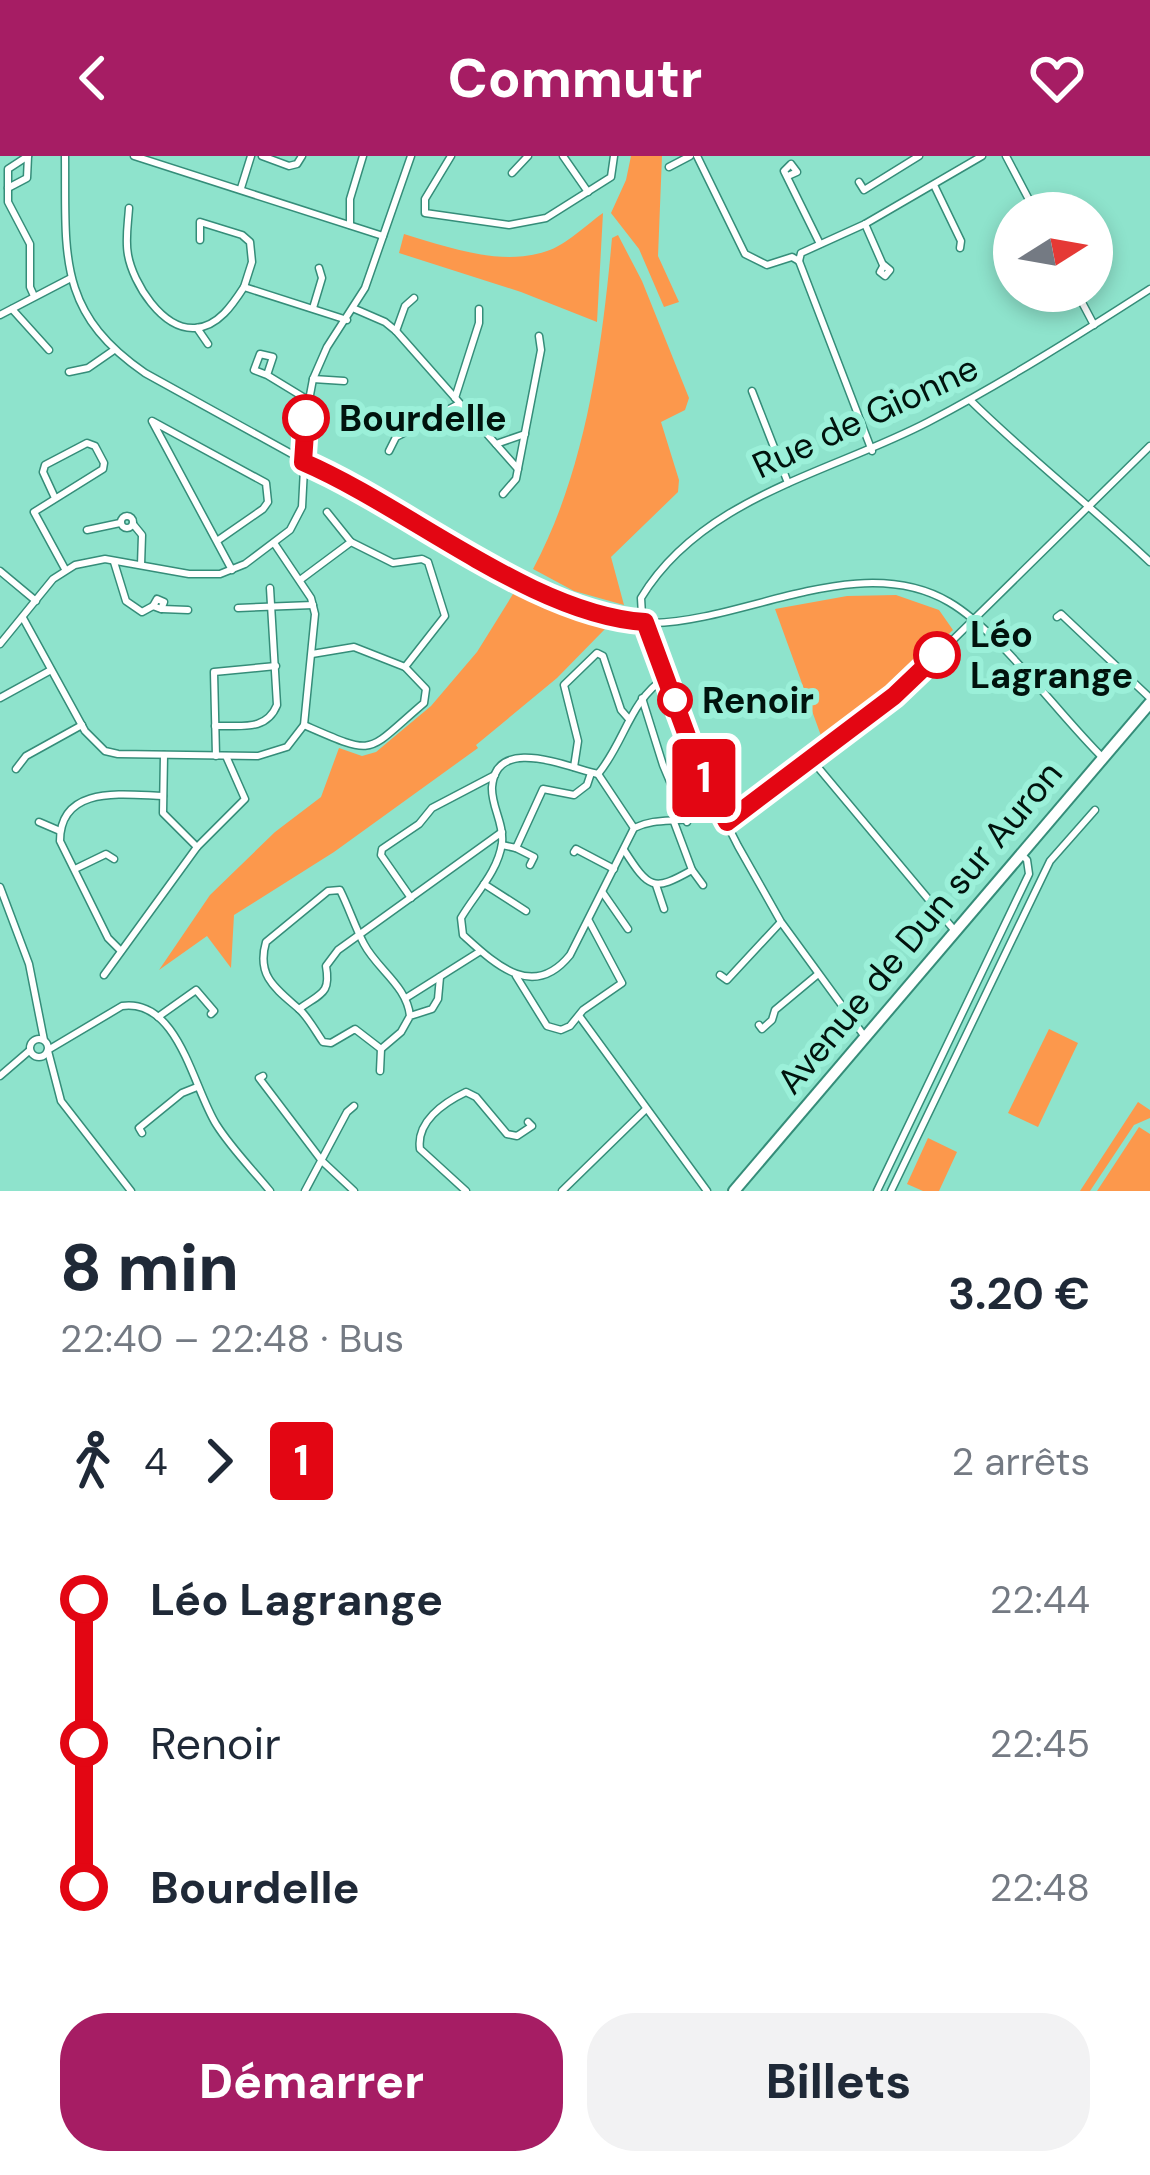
<!DOCTYPE html>
<html lang="fr">
<head>
<meta charset="utf-8">
<style>
  :root { --surface:#fff; --page:#f2f2f3; --text:#1f2937; --muted:#747a83; --accent:#a61d64 }
  body { margin:0; font-family:"DM Sans",sans-serif; background:var(--page); color:var(--text); height:100vh; display:flex; flex-direction:column; font-size:45px; white-space:nowrap }
  * { box-sizing:border-box; margin:0 }
  p { font-size:39px; color:var(--muted) }
  .icon { flex:none; width:66px; height:66px; fill:none; stroke:currentColor; stroke-width:2; stroke-linecap:round; stroke-linejoin:round }
  .map { position:relative; height:1035px; overflow:hidden }
  .details { display:flex; flex-direction:column; background:var(--surface); flex:1 }
  .details>* { flex:none }
  .badge { padding:0 24px; border-radius:9px; font-size:42px; line-height:78px }
  .needle { width:78px; rotate:79deg }
  .buttons { position:absolute; left:993px; top:36px; display:grid; gap:24px }
  .buttons a { display:grid; place-items:center; width:120px; height:120px; border-radius:50%; background:var(--surface); box-shadow:0 6px 18px #0003; font-size:60px }
  .map>.badge { position:absolute; translate:-50% -50%; box-shadow:0 0 0 6px #fff }
  .legs { display:flex; align-items:center; gap:18px; height:132px; padding:0 60px; font-size:39px }
  .legs p { margin-inline-start:auto }
  .headline { display:flex; align-items:center; justify-content:space-between; height:204px; padding:0 60px }
  h1 { font-size:66px; font-weight:800; line-height:90px }
  .button { display:flex; gap:24px; margin-top:auto; padding:24px 60px }
  .button a { flex:1; height:138px; border-radius:48px; background:var(--accent); color:#fff; font-size:48px; font-weight:800; line-height:138px; text-align:center }
  .button a+a { background:var(--page); color:var(--text) }
  ul { padding:0 60px; list-style:none }
  li { display:flex; align-items:center; gap:42px; height:144px; font-size:45px }
  li i { display:grid; place-items:center; width:18px; height:100%; margin:0 15px; background:currentColor }
  li i::after { content:''; width:30px; height:30px; margin:-15px; border:9px solid; border-radius:50%; background:var(--surface) }
  li p { margin-inline-start:auto }
  li:first-child i { background:linear-gradient(#0000 50%,currentColor 0) }
  li:last-child i { background:linear-gradient(currentColor 50%,#0000 0) }
  header { display:flex; justify-content:space-between; align-items:center; height:156px; padding:0 60px; background:var(--accent); color:#fff; font-size:54px; font-weight:800 }
  .map>svg:first-child { display:block }
  .green { fill:#fc984c }
  .lines { fill:none; stroke-linecap:round; stroke-linejoin:round }
  .street-casing { stroke:#358d79; stroke-width:9 }
  .primary-casing { stroke:#358d79; stroke-width:14 }
  .street { stroke:#fff; stroke-width:6 }
  .primary { stroke:#fff; stroke-width:10 }
  .line-1-casing { stroke:#fff; stroke-width:27 }
  .line-1 { stroke:#e30613; stroke-width:18 }
  .stop-1-dot { fill:#fff; stroke:#e30613; stroke-width:6 }
  .labels { text-anchor:middle; stroke-width:12; stroke-linejoin:round; paint-order:stroke }
  .street-label { font-size:36px; fill:#00130d; stroke:#9bf0d9 }
  .stop-label { font-size:36px; font-weight:bold; fill:#00130d; stroke:#9bf0d9; text-anchor:start }
</style>
</head>
<body>
<header><svg class="icon" aria-label="back" viewBox="0 0 24 24"><path d="M15 5l-7 7 7 7"/></svg>Commutr<svg class="icon" aria-label="heart" viewBox="0 0 24 24"><path d="M12 20l-8-8c-3-5 5-10 8-4 3-6 11-1 8 4z"/></svg></header>
<div class="map">
<svg width="1150" height="1035" viewBox="0 0 1150 1035">
  <rect width="100%" height="100%" fill="#8ee3cc"/>
  <g class="green">
    <path d="M 631,0 L 662,0 L 658,100 L 679,146 L 664,151 L 639,93 L 611,57 L 626,24 Z"/>
    <path d="M 603,57 L 597,166 L 521,136 L 399,97 L 404,78 C 448,91 501,111 547,95 C 566,89 586,69 603,57 Z"/>
    <path d="M 618,79 L 642,125 L 689,242 L 685,254 L 661,266 L 679,324 L 678,336 L 611,401 L 624,449 L 574,435 L 533,413 C 586,314 602,193 612,82 Z"/>
    <path d="M 518,430 L 569,459 L 605,473 L 557,522 L 476,589 L 478,592 L 334,696 L 234,759 L 231,812 L 207,780 L 159,814 L 210,739 L 275,676 L 321,641 L 339,592 L 362,600 L 376,596 L 431,550 L 477,496 Z"/>
    <path d="M 896,439 L 939,454 L 953,474 L 903,522 L 868,546 L 872,552 L 824,588 L 775,453 L 847,440 Z"/>
    <path d="M 1049,873 L 1078,887 L 1038,971 L 1008,957 Z"/>
    <path d="M 1138,946 L 1150,954 L 1150,962 L 1134,969 L 1090,1035 L 1080,1035 Z"/>
    <path d="M 1139,971 L 1150,978 L 1150,1035 L 1097,1035 Z"/>
    <path d="M 928,982 L 957,996 L 939,1035 L 923,1035 L 907,1028 Z"/>
  </g>
  <g class="lines">
    <g class="street-casing">
      <g id="street">
        <path d="M 28,0 L 8,13 L 8,46 L 30,88 L 30,131 L 34,140"/>
        <path d="M 65,0 C 66,97 56,156 145,217 L 547,439 C 582,454 614,467 653,467 C 746,465 860,394 949,446 C 999,475 1058,558 1103,602"/>
        <path d="M 134,0 L 383,80"/>
        <path d="M 262,0 L 289,10 L 297,8 L 302,0"/>
        <path d="M 451,0 L 425,43 L 425,57 L 509,69 L 546,62 L 611,21 L 614,0"/>
        <path d="M 563,0 L 588,36"/>
        <path d="M 697,0 L 745,98 L 767,109 L 792,101 L 799,105"/>
        <path d="M 1006,0 L 1036,57"/>
        <path d="M 669,11 L 690,0"/>
        <path d="M 512,17 L 528,0"/>
        <path d="M 788,20 L 797,16 L 791,8 L 784,15 L 820,88"/>
        <path d="M 859,26 L 864,34 L 919,0"/>
        <path d="M 934,29 L 961,85 L 960,92"/>
        <path d="M 8,32 L 27,22 L 28,0"/>
        <path d="M 241,32 L 251,0"/>
        <path d="M 129,52 C 128,68 125,84 128,99 C 133,127 162,174 195,172 C 218,171 233,148 244,131 L 347,164"/>
        <path d="M 865,68 L 883,109"/>
        <path d="M 350,69 L 350,43 L 363,0"/>
        <path d="M 200,84 L 200,66 L 242,79 L 250,86 L 252,106 L 244,131"/>
        <path d="M 799,105 L 801,97 L 865,68 L 982,0"/>
        <path d="M 799,105 L 872,295"/>
        <path d="M 884,109 L 890,114 L 885,120 L 880,116 Z"/>
        <path d="M 1076,135 L 1094,169"/>
        <path d="M 313,152 L 322,122 L 319,112"/>
        <path d="M 12,153 L 49,194"/>
        <path d="M 355,153 L 385,166 L 396,175 L 518,313"/>
        <path d="M 0,159 L 71,122"/>
        <path d="M 197,172 L 208,188"/>
        <path d="M 396,175 L 405,150 L 414,142"/>
        <path d="M 69,216 L 88,212 L 114,194"/>
        <path d="M 267,219 L 254,214 L 260,198 L 273,201 L 267,219 L 308,244"/>
        <path d="M 313,223 L 344,225"/>
        <path d="M 752,235 L 788,327"/>
        <path d="M 455,242 L 479,167 L 479,153"/>
        <path d="M 970,244 C 1028,301 1091,350 1150,406"/>
        <path d="M 496,288 L 525,278"/>
        <path d="M 389,295 L 396,281 L 459,248"/>
        <path d="M 503,338 L 516,323 L 541,194 L 539,180"/>
        <path d="M 55,342 L 43,316 L 45,309 L 87,287 L 95,290 L 104,307 L 103,313 L 34,356 L 65,413"/>
        <path d="M 327,356 L 351,386"/>
        <circle cx="127" cy="366" r="6"/>
        <path d="M 133,368 L 142,379 L 141,409"/>
        <path d="M 87,374 L 120,367"/>
        <path d="M 217,385 L 263,353 L 268,346 L 266,327 L 152,265 L 232,414"/>
        <path d="M 114,406 L 126,445 L 142,456 L 153,450"/>
        <path d="M 0,415 L 36,445"/>
        <path d="M 300,424 L 351,386 L 393,407 L 422,403 L 428,406 L 445,460 L 405,511 L 426,533 L 424,547 C 364,598 378,601 304,569"/>
        <path d="M 157,443 L 164,446 L 161,453 L 153,450 Z"/>
        <path d="M 238,452 L 313,449"/>
        <path d="M 162,453 L 188,454"/>
        <path d="M 1057,461 L 1061,458 L 1150,542"/>
        <path d="M 23,462 L 85,575 L 105,595 L 118,598 L 258,600 L 287,591 L 304,569 L 315,458 L 311,442 L 274,387"/>
        <path d="M 0,488 L 53,423 L 75,409 L 105,403 L 189,418 L 220,418 L 245,408 L 290,374 L 302,351 L 307,255 L 313,223 L 327,191 L 365,132 L 411,0"/>
        <path d="M 312,498 L 354,491 L 405,511"/>
        <path d="M 666,521 C 629,545 625,586 598,618 C 569,612 496,578 492,631 C 491,650 504,667 502,687 C 498,716 475,738 461,762 L 463,779 C 495,808 533,845 570,799 L 634,672 C 663,658 686,672 719,652"/>
        <path d="M 0,542 L 51,514"/>
        <path d="M 642,542 L 663,609 L 687,666"/>
        <path d="M 215,570 C 240,569 266,576 277,549 L 270,432"/>
        <path d="M 164,599 L 163,657 L 197,691"/>
        <path d="M 216,600 L 214,516 L 276,510"/>
        <path d="M 811,603 L 955,775"/>
        <path d="M 574,611 L 578,585 L 564,529 L 597,497 L 603,500 L 621,554 L 628,562"/>
        <path d="M 16,613 L 26,600 L 82,569"/>
        <path d="M 598,618 L 634,672"/>
        <path d="M 727,665 L 906,530 L 1150,290"/>
        <path d="M 39,666 L 60,675"/>
        <path d="M 502,689 L 516,692 L 543,633 L 574,639 L 587,629 L 591,617"/>
        <path d="M 516,692 L 534,701 L 530,709"/>
        <path d="M 624,694 C 649,733 653,736 692,714 L 674,666"/>
        <path d="M 574,696 L 576,693 L 614,713"/>
        <path d="M 75,713 L 106,698 L 114,703"/>
        <path d="M 692,714 L 703,729"/>
        <path d="M 484,728 L 526,755"/>
        <path d="M 656,729 L 664,753"/>
        <path d="M 0,731 L 29,808 L 44,884"/>
        <path d="M 603,737 L 628,773"/>
        <path d="M 411,742 L 381,699 L 382,693 L 419,668 L 432,652 L 495,619"/>
        <path d="M 121,795 L 108,782 L 60,685 C 60,628 125,639 163,640"/>
        <path d="M 104,819 L 197,691 L 245,643 L 226,600"/>
        <path d="M 720,819 L 727,824 L 780,767"/>
        <path d="M 516,820 L 547,870 L 561,874 L 570,870 L 583,854 L 622,827 L 589,765"/>
        <path d="M 406,842 L 479,796"/>
        <path d="M 299,853 C 321,837 331,838 326,810 L 338,794 L 502,676"/>
        <path d="M 410,860 C 407,830 377,813 364,788 C 355,771 349,752 340,734 L 328,735 L 266,786 C 256,820 276,833 299,853 C 308,861 316,876 323,886 L 331,887 L 355,873 L 381,893 L 401,876 L 410,860 L 432,853 L 438,843 L 440,821"/>
        <path d="M 158,861 L 196,834 L 214,855 L 211,858"/>
        <path d="M 580,861 L 707,1035"/>
        <path d="M 759,869 L 762,873 L 772,864 L 775,854 L 817,819"/>
        <path d="M 865,881 L 781,766 L 738,690 L 700,615 L 642,459 L 641,442 C 702,341 830,317 928,266 C 1004,226 1077,180 1150,133"/>
        <circle cx="39" cy="892" r="9"/>
        <path d="M 48,894 L 122,850 C 178,842 193,931 216,968 C 231,992 252,1013 270,1035"/>
        <path d="M 48,895 L 61,945 L 131,1035"/>
        <path d="M 380,915 L 381,893"/>
        <path d="M 0,920 L 29,895"/>
        <path d="M 263,920 L 259,922 L 322,1005 L 354,1035"/>
        <path d="M 142,977 L 139,972 L 182,937 L 197,931"/>
        <path d="M 305,1035 L 347,956 L 354,950"/>
        <path d="M 466,1035 L 420,993 C 416,966 443,947 466,936 L 476,941 L 507,978 L 517,980 L 532,970 L 528,966"/>
        <path d="M 562,1035 L 645,954"/>
        <path d="M 877,1035 L 1029,718 L 1027,704 L 1021,698"/>
        <path d="M 891,1035 L 1050,705 L 1095,654"/>
      </g>
    </g>
    <g class="primary-casing">
      <path id="primary" d="M 734,1035 L 1150,547"/>
    </g>
    <use href="#street" class="street"/>
    <use href="#primary" class="primary"/>
  </g>
  <g class="lines">
    <g class="line-1-casing">
      <path id="line-1" d="M 306,262 L 303,306 C 408,351 533,459 645,466 L 700,615 L 727,666 L 894,540 L 937,499"/>
    </g>
    <use href="#line-1" class="line-1"/>
  </g>
  <g class="stop-1-dot">
    <circle cx="306" cy="262" r="21"/>
    <circle cx="937" cy="499" r="21"/>
    <circle cx="675" cy="544" r="15"/>
  </g>
  <g class="labels">
    <g class="street-label">
      <text transform="translate(865 260) rotate(-25)" y="13">Rue de Gionne</text>
      <text transform="translate(919 771) rotate(-50)" y="13">Avenue de Dun sur Auron</text>
    </g>
    <g class="stop-label">
      <text x="339" y="275">Bourdelle</text>
      <text x="970" y="491">Léo<tspan x="970" dy="41">Lagrange</tspan></text>
      <text x="702" y="557">Renoir</text>
    </g>
  </g>
</svg>
<div class="buttons">
<a><svg class="needle" viewBox="-14 -14 28 28"><path d="M0-13l5 13h-10z" fill="#e53935"/><path d="M0 13l5-13h-10z" fill="#747a83"/></svg></a>
</div>
<b class="badge" style="left:704px;top:622px;background:#e30613;color:#fff">1</b>
</div>
<section class="details">
<div class="headline"><div><h1>8 min</h1><p>22:40 – 22:48 · Bus</p></div><b>3.20 €</b></div>
<div class="legs"><svg class="icon" aria-label="walk" viewBox="0 0 24 24"><circle cx="13" cy="4" r="2"/><path d="M13 8l-2 6 4 7M11 14l-3 7M7 12l3-4h3l4 4"/></svg>4<svg class="icon" aria-label="forward" viewBox="0 0 24 24"><path d="M9 5l7 7-7 7"/></svg><b class="badge" style="background:#e30613;color:#fff">1</b><p>2 arrêts</p></div>
<ul>
<li><i style="color:#e30613"></i><b>Léo Lagrange</b><p>22:44</p></li>
<li><i style="color:#e30613"></i><span>Renoir</span><p>22:45</p></li>
<li><i style="color:#e30613"></i><b>Bourdelle</b><p>22:48</p></li>
</ul>
<div class="button"><a>Démarrer</a><a>Billets</a></div>
</section>
</body>
</html>
